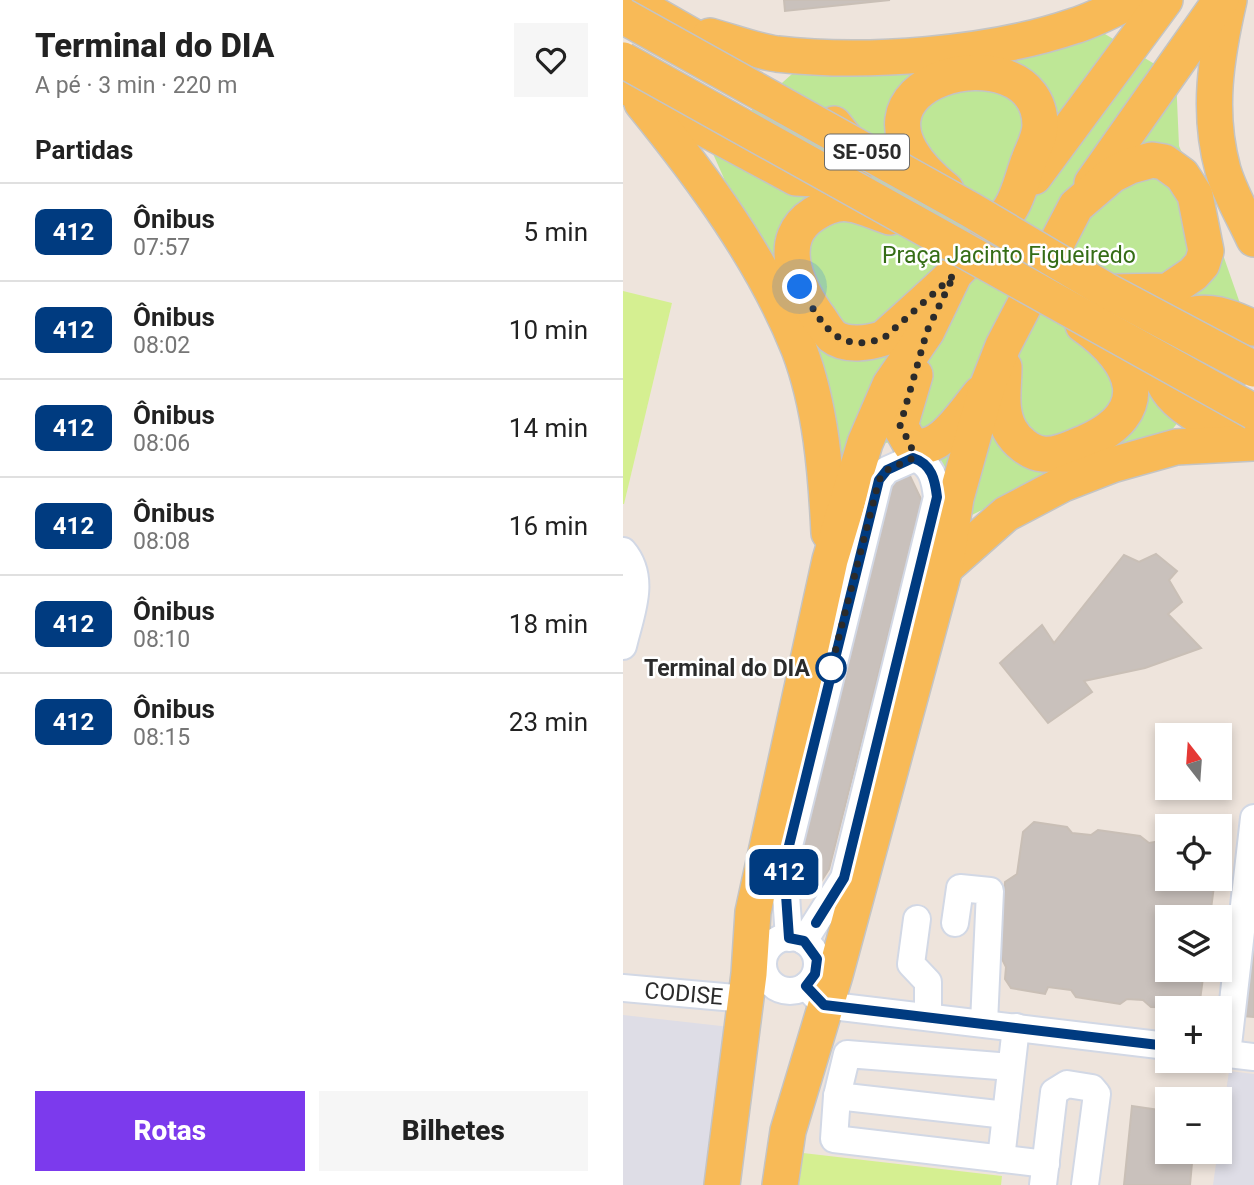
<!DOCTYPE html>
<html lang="pt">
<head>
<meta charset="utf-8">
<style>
  :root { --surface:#fff; --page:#f6f6f6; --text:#222; --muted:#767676; --line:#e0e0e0; --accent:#7c3aed }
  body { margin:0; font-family:Roboto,sans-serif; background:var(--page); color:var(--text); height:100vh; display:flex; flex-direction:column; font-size:26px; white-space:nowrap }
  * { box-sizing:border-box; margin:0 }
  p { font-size:23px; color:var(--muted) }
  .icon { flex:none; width:38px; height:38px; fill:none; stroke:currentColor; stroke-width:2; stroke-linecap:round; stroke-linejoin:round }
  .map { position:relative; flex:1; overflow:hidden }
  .panel { display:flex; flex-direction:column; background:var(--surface); width:623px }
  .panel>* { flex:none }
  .badge { padding:0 14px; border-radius:10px; font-size:24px; line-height:46px }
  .needle { width:46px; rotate:343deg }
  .controls { position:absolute; left:532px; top:723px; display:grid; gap:14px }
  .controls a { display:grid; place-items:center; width:77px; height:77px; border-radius:0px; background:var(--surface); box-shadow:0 4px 10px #0003; font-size:35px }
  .you { position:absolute; width:35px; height:35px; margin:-18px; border:5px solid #fff; border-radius:50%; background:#1a73e8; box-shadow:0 0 0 10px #1a73e833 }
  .map>.badge { position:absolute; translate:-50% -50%; box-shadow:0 0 0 4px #fff }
  h2 { padding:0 35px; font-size:26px; line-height:63px }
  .round { display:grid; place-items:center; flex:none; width:74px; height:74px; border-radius:0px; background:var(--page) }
  .summary { display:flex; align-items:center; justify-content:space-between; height:119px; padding:0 35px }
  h1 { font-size:33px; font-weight:800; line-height:52px }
  .cta { display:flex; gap:14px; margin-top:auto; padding:14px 35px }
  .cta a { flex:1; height:80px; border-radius:0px; background:var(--accent); color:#fff; font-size:28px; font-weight:800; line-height:80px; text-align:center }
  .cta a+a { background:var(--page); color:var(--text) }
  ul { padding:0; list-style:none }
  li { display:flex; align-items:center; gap:21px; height:98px; padding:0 35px; border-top:2px solid var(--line) }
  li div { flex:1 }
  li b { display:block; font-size:26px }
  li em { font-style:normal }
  li .badge { min-width:77px; font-weight:700; text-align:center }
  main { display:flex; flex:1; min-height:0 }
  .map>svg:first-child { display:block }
  .industrial { fill:#dedde6 }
  .green { fill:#bee796 }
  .pitch { fill:#d5ef91 }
  .building { fill:#c9c1bc; stroke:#c9bfb6; stroke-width:2 }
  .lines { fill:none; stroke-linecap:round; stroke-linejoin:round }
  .minor-casing { stroke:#d2d8e5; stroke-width:30 }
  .major-casing { stroke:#c4c4c4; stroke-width:38 }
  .minor { stroke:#fff; stroke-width:26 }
  .major { stroke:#f8ba57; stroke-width:35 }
  .major-bridge-casing { stroke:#c4c4c4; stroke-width:38; stroke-linecap:butt }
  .major-bridge { stroke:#f8ba57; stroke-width:35 }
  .line-casing { stroke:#fff; stroke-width:16 }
  .line { stroke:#003b80; stroke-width:10 }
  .walk { stroke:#2b2b2b; stroke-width:7; stroke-dasharray:0 12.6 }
  .stop-dot { fill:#fff; stroke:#003b80; stroke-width:3.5 }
  .labels { text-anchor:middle; stroke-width:5; stroke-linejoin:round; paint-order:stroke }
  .shield { fill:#fff; stroke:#6b6b6b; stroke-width:2 }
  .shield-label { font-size:21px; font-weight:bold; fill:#2b2b2b }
  .park-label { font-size:23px; fill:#356d16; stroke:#fff }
  .stop-label { font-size:23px; font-weight:bold; fill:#2b2b2b; stroke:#fff; text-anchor:end }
  .street-label { font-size:23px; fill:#2b2b2b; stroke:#fff }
</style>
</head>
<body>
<main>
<section class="panel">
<div class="summary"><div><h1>Terminal do DIA</h1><p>A pé · 3 min · 220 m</p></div><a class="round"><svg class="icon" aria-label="heart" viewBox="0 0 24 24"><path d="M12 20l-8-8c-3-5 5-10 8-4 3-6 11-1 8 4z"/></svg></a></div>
<h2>Partidas</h2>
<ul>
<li><span class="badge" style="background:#003b80;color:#fff">412</span><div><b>Ônibus</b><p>07:57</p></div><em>5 min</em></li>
<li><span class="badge" style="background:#003b80;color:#fff">412</span><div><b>Ônibus</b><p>08:02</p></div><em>10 min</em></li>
<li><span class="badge" style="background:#003b80;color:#fff">412</span><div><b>Ônibus</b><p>08:06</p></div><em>14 min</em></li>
<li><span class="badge" style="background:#003b80;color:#fff">412</span><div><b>Ônibus</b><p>08:08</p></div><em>16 min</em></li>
<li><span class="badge" style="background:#003b80;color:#fff">412</span><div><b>Ônibus</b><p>08:10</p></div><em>18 min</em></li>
<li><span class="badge" style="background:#003b80;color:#fff">412</span><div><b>Ônibus</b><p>08:15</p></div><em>23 min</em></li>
</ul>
<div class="cta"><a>Rotas</a><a>Bilhetes</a></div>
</section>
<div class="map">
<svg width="631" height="1185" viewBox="0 0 631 1185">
  <rect width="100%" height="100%" fill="#eee4dc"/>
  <g class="industrial">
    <path d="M 0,1015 L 107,1027 L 85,1185 L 0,1185 Z"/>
    <path d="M 606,1071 L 631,1074 L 631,1185 L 590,1185 Z"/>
  </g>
  <path class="green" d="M 477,31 L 553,77 L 556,146 L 584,209 L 627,332 L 548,431 L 446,466 L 347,516 L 297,435 L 216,454 L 157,304 L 87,147 L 178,66 Z"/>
  <g class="pitch">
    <path d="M 0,291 L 49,303 L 1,504 L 0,504 Z"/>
    <path d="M 180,1153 L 379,1176 L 378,1185 L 176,1185 Z"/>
  </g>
  <g class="building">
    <path d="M 161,0 L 267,0 L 162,11 Z"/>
    <path d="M 286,474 L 299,501 L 206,869 L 192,891 L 173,887 L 169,864 L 261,486 Z"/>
    <path d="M 533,554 L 554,571 L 546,580 L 559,602 L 545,614 L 578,648 L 522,668 L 461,681 L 469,692 L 425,723 L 377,663 L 419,625 L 431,643 L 501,555 L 516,562 Z"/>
    <path d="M 411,822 L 444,827 L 449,833 L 468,835 L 475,830 L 517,836 L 526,843 L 544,840 L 544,878 L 592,878 L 587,917 L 544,917 L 544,970 L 581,970 L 576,1008 L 528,1007 L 520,1000 L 504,999 L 497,1004 L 453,997 L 448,990 L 425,987 L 422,994 L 388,988 L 382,979 L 383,967 L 377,955 L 382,882 L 394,874 L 400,832 Z"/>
    <path d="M 631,908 L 631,1017 L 620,1016 Z"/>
    <path d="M 509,1106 L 544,1111 L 544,1152 L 570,1152 L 567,1185 L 501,1185 Z"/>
  </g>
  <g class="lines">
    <g class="minor-casing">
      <g id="minor">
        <path d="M 0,551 C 24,579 7,615 0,646"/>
        <path d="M 294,919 L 288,964 L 305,982 L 305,1017"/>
        <path d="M 332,923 L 337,888 L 367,891 L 361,1023"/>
        <circle cx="167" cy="964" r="27"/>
        <path d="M 166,938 L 161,866 L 256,480 L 264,470 L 291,458 C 309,464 312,480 314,497 L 221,878 L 181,941"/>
        <path d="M 183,986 L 201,1005 L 544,1046"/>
        <path id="s1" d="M 0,988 L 123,999"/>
        <path d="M 597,1053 L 631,1057"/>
        <path d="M 604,1054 L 631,818"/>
        <path d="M 388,1067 L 224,1054 L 214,1096 L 211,1139 L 423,1164"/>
        <path d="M 214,1096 L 383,1115"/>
        <path d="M 378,1159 L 393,1027"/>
        <path d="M 420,1185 L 431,1092 L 444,1084 L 469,1088 L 474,1094 L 462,1185"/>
      </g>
    </g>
    <g class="major-casing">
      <g id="major">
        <path d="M 6,0 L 111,60"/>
        <path d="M 606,0 C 593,57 584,112 600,170 C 607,194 621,217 631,239"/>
        <path d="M 87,36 C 109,42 132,51 154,54 C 243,64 366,55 451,26 C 471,20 491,9 510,0"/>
        <path d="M 0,85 L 173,178 L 214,180 L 231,171 L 233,165 L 230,148 L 211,124"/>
        <path d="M 19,103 C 80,178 140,259 176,349 C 198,407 203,472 206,533"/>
        <path d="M 411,177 L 542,0"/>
        <path d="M 469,183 L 598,0"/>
        <path d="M 267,217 C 254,213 239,205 226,204 C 213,202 202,207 191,214 C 152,239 173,284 193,314 C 198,320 203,330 209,336 C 223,347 246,343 261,338 C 305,298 353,259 387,209 C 396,196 400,175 406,160 C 410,149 417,137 417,125 C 417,25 186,80 323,190"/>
        <path d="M 381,367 C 381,388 376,410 387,430 C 393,441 407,453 420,454 C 435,456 448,448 461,443 C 533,412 513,362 460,325"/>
        <path d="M 292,375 L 277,426 L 288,445 C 317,455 341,412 358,393"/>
        <path d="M 628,441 C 571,416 502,390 558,317 C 586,308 605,316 631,328"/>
        <path d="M 322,568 L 383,514 L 440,484 L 489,465 L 553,447 L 630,443"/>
        <path d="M 99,1185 L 126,974 L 130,912 L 207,560 L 242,443 L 267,385 L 304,331 L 331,275"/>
        <path d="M 157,1185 L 165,1131 L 212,975 L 322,568 L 333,498 L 364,387 L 380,346 L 453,206 L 489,175 L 507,166 L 529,160 L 541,162 L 559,175 L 572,195 L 583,251 L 579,264 L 570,274 L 545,291 L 486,292"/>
      </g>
    </g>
    <use href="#minor" class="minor"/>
    <use href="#major" class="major"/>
    <g class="major-bridge-casing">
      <g id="major-bridge">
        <path d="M 0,16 L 348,210 L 486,292 L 631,369"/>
        <path d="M 0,60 L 631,412"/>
      </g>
    </g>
    <use href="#major-bridge" class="major-bridge"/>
  </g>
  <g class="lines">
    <g class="line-casing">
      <path id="line" d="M 193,923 L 221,878 L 314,497 C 312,480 309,464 290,458 L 264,470 L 256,480 L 161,866 L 166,938 L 181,941 L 194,959 L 192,974 L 183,986 L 201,1005 L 544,1046"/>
    </g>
    <use href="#line" class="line"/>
    <path class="walk" d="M 177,287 C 199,323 212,355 261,338 L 331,275 L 304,331 L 277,426 L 288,445 L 290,458 L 264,470 L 256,480 L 208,668"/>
  </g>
  <circle class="stop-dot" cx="208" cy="668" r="14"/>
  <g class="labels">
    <rect class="shield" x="202" y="134.5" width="84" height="35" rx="5"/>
    <g class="shield-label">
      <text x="244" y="159">SE-050</text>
    </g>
    <g class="park-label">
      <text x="386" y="263">Praça Jacinto Figueiredo</text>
    </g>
    <g class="stop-label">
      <text x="187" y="676">Terminal do DIA</text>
    </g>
    <g class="street-label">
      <text dy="8" stroke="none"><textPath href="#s1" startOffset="61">CODISE</textPath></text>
    </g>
  </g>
</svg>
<div class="controls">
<a><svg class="needle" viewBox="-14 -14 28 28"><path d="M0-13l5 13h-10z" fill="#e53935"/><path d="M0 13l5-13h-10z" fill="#767676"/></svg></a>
<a><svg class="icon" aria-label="locate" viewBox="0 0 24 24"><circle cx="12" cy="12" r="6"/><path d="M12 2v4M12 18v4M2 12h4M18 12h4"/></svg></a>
<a><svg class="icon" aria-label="layers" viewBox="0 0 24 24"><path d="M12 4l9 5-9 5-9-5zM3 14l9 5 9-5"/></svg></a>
<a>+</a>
<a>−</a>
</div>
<div class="you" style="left:177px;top:287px"></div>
<b class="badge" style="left:161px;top:872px;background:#003b80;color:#fff">412</b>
</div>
</main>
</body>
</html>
